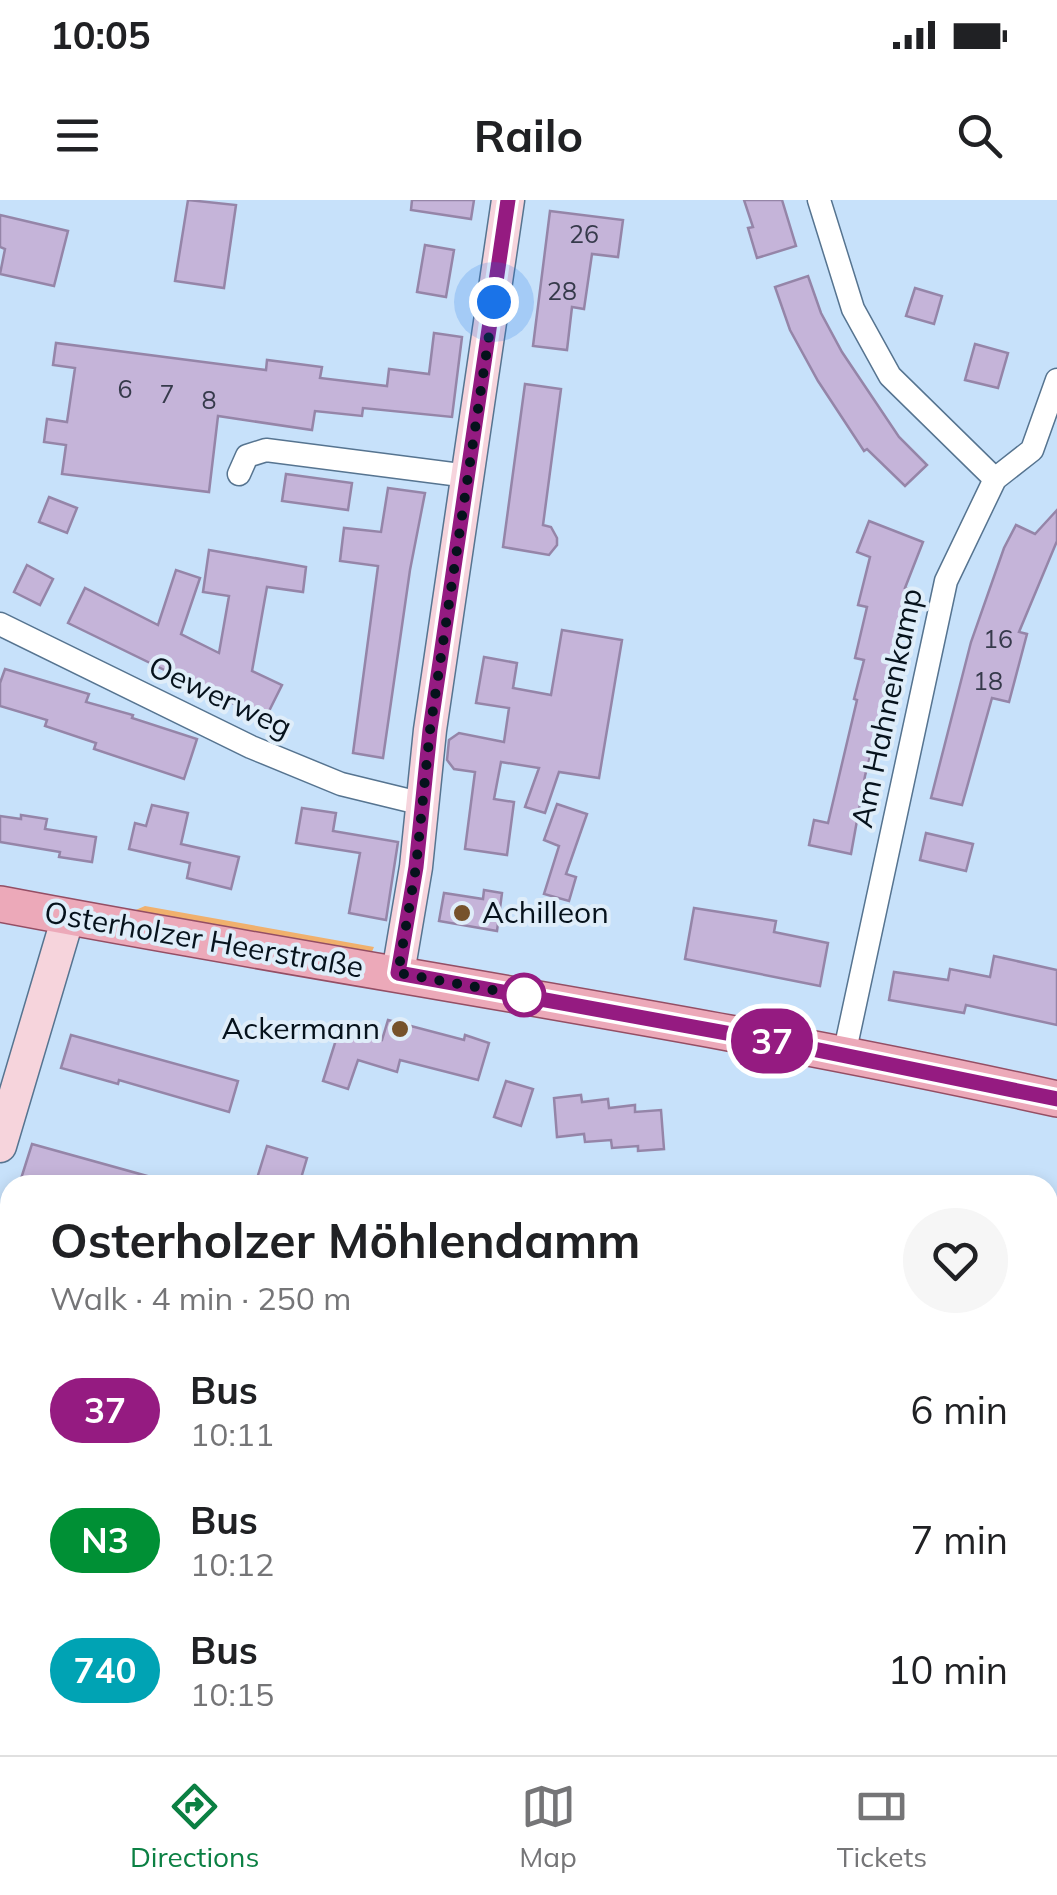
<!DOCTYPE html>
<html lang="en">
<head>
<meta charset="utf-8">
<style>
  :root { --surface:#fff; --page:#f6f6f6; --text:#202124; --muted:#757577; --line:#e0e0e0; --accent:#0b8043 }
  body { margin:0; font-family:Mulish,sans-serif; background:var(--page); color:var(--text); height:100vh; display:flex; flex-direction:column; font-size:38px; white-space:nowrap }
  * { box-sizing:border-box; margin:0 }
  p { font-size:32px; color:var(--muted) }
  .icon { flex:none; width:55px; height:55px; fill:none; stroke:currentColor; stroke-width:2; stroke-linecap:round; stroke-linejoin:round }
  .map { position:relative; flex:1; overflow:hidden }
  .side { position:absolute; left:0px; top:975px; width:1058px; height:580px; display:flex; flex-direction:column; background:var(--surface); border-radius:30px 30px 0 0; box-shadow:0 5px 15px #0003 }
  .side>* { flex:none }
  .badge { padding:0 20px; border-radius:32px; font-size:35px; line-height:65px }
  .you { position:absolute; width:50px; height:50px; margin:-25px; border:8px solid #fff; border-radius:50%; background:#1a73e8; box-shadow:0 0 0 15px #1a73e833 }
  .map>.badge { position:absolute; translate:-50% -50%; box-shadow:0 0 0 5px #fff }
  .round { display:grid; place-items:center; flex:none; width:105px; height:105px; border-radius:52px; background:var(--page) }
  .summary { display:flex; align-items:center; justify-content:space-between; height:170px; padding:0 50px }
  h1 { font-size:48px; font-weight:700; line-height:75px }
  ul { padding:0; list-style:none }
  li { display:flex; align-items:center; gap:30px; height:130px; padding:0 50px }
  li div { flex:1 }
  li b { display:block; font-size:38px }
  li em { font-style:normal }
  li .badge { min-width:110px; font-weight:700; text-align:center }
  .status { display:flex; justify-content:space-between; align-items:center; height:70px; padding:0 50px; background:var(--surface); direction:ltr }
  .status svg { height:28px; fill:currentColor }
  header { display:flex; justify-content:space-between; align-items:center; height:130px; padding:0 50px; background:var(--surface); font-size:45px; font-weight:700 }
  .tab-bar { display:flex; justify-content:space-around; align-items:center; height:140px; border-top:2px solid var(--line); background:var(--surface); font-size:28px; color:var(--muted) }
  .tab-bar a { display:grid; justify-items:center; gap:5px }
  .tab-bar .selected { color:var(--accent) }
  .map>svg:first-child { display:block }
  .green { fill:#f0b06d }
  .building { fill:#c5b4d9; stroke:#9585a8; stroke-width:2.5 }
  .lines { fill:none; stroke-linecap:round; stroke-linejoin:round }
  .street-casing { stroke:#567490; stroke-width:25 }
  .secondary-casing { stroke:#567490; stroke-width:35 }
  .primary-casing { stroke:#944e64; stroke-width:38 }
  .street { stroke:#fff; stroke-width:22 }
  .secondary { stroke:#f6d4dc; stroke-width:32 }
  .primary { stroke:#eca9b9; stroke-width:35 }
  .line-casing { stroke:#fff; stroke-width:22 }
  .line { stroke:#951b81; stroke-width:15 }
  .walk { stroke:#06121c; stroke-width:10; stroke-dasharray:0 18 }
  .poi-dot { fill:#76522b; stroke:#dfedf9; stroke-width:4 }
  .stop-dot { fill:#fff; stroke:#951b81; stroke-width:5 }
  .labels { text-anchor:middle; stroke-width:8; stroke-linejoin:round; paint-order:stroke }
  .number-label { font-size:25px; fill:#363a4b }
  .street-label { font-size:30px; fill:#06121c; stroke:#dfedf9 }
  .poi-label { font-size:30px; fill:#06121c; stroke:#dfedf9; text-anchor:start }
</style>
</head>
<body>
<div class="status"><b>10:05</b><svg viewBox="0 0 49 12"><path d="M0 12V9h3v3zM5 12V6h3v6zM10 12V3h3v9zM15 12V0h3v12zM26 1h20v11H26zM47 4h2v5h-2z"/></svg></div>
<header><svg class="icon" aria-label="menu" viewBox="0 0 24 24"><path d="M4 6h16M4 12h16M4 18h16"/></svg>Railo<svg class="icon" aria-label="search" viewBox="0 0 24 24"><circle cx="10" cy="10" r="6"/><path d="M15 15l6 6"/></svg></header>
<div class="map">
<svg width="1057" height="1555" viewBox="0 0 1057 1555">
  <rect width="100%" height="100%" fill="#c7e1fa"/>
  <path class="green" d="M 145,706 L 374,747 L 371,754 L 131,712 Z"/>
  <g class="building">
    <path d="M 188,0 L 236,5 L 224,88 L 175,81 Z"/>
    <path d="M 412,0 L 474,0 L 471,19 L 411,10 Z"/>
    <path d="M 744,0 L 782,0 L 796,46 L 757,58 L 748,28 L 753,27 Z"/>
    <path d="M 550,11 L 623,20 L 618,57 L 592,54 L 584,109 L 572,107 L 567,150 L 533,146 Z"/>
    <path d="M 0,15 L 68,31 L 54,86 L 0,74 L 5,49 L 0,47 Z"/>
    <path d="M 425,45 L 454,50 L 446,97 L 417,92 Z"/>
    <path d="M 808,76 L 821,113 L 842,152 L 899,237 L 927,265 L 905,286 L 867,249 L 864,251 L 818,181 L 790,130 L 775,87 Z"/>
    <path d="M 915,88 L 942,96 L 934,124 L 906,116 Z"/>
    <path d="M 434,133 L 462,137 L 452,217 L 363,208 L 362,216 L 315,211 L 312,230 L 218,216 L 209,292 L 62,274 L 66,245 L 44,242 L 47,219 L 67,222 L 75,168 L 53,165 L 56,143 L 266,170 L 267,160 L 322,167 L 320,178 L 387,186 L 389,169 L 429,174 Z"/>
    <path d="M 975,144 L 1008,153 L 998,188 L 965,180 Z"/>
    <path d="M 525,184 L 561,189 L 543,325 L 551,327 L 557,338 L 557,345 L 549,355 L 503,347 Z"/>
    <path d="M 286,274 L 352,283 L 348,310 L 282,301 Z"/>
    <path d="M 388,288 L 425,293 L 410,370 L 383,558 L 353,553 L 378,366 L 340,361 L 344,328 L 381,332 Z"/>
    <path d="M 49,297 L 77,308 L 67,333 L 39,322 Z"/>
    <path d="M 1057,310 L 1057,341 L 1019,432 L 1027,434 L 1009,502 L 992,498 L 962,605 L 931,598 L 971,442 L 1004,348 L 1016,325 L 1035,334 Z"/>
    <path d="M 869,321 L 923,342 L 905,388 L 909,389 L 885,483 L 888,484 L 865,576 L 851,654 L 809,645 L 814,620 L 828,623 L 857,500 L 854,499 L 864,460 L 855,458 L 867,407 L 858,405 L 870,357 L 857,352 Z"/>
    <path d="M 209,350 L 306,367 L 303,392 L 267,387 L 252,471 L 282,485 L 265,519 L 68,423 L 85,388 L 158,425 L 176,370 L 200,378 L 181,434 L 219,453 L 229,396 L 203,392 Z"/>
    <path d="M 27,365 L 53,379 L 40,405 L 14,392 Z"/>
    <path d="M 562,430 L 622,440 L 599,578 L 559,572 L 545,613 L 525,607 L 539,568 L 501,562 L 494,599 L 514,602 L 507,655 L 465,649 L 475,572 L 454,569 L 447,560 L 449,540 L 459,533 L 504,542 L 509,508 L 476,503 L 484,457 L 517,463 L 513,488 L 551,495 Z"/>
    <path d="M 5,469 L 89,494 L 86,502 L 133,515 L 132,518 L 197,539 L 184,579 L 94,549 L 96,543 L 45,526 L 47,520 L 0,506 L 0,483 Z"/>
    <path d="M 557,604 L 587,614 L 566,674 L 576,677 L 569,701 L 544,694 L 559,646 L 544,640 Z"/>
    <path d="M 152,605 L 188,613 L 181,644 L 239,657 L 231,689 L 187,678 L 190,663 L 129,649 L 135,623 L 146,626 Z"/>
    <path d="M 302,608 L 336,613 L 333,631 L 398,642 L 386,720 L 349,713 L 360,653 L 296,643 Z"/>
    <path d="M 21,615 L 47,619 L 45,629 L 96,637 L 92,662 L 59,657 L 60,652 L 0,642 L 0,616 L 21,619 Z"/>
    <path d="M 926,633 L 973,644 L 966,671 L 920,660 Z"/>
    <path d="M 484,690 L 502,693 L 497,731 L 439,721 L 444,693 L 483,699 Z"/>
    <path d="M 694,708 L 776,721 L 774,732 L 828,743 L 820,786 L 685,759 Z"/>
    <path d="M 994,756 L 1057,770 L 1057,825 L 966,805 L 964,813 L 889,800 L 894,772 L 948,780 L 950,769 L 990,777 Z"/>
    <path d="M 388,820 L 464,840 L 465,835 L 489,843 L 478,880 L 400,860 L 397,872 L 358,860 L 348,889 L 323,881 L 340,827 L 382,840 Z"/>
    <path d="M 71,835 L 238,881 L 229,912 L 119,880 L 118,884 L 61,868 Z"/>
    <path d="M 506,881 L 533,889 L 521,926 L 494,917 Z"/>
    <path d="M 581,895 L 582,902 L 608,899 L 609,908 L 635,905 L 635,912 L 661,910 L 664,949 L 638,951 L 638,946 L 612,948 L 611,940 L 585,942 L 584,934 L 557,937 L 554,898 Z"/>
    <path d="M 32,944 L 165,981 L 164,985 L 19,985 Z"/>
    <path d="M 267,946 L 307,958 L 299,985 L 255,985 Z"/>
  </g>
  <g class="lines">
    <g class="street-casing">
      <g id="street">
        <path d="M 819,0 L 853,109 L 890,176 L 995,279"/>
        <path d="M 239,274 L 247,256 L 266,250 L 468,276"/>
        <path d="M 0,424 L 251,547 L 341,584 L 423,604"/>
        <path d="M 844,855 L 946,381 L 995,279 L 1032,250 L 1057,180"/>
        <path d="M 0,1482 L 10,1485"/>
        <path d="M 1048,1482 L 1057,1483"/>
        <path d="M 602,1555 L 605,1545"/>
      </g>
    </g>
    <g class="secondary-casing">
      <g id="secondary">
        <path d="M 398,773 L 416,667 L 430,530 L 508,0"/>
        <path d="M 0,946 L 68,717"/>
      </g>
    </g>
    <g class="primary-casing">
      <path id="primary" d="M 0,704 C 352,771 707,821 1057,899"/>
    </g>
    <use href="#street" class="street"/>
    <use href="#secondary" class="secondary"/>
    <use href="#primary" class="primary"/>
  </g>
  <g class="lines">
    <g class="line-casing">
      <path id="line" d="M 508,0 L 430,530 L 416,667 L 398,773 L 808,848 L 1057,899"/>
    </g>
    <use href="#line" class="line"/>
    <path class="walk" d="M 494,102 L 430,530 L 416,667 L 398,773 L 531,797 L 524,795"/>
  </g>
  <g class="poi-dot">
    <circle cx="462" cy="713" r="10"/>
    <circle cx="400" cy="829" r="10"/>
  </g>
  <circle class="stop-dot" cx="524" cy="795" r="20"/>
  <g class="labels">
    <g class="number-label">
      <text x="584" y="43">26</text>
      <text x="562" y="100">28</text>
      <text x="125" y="198">6</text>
      <text x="167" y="203">7</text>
      <text x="209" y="209">8</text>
      <text x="998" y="448">16</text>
      <text x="988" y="490">18</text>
    </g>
    <g class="street-label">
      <text transform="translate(220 497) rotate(25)" y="10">Oewerweg</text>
      <text transform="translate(887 508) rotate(-78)" y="10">Am Hahnenkamp</text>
      <text transform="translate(204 740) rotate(10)" y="10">Osterholzer Heerstraße</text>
    </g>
    <g class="poi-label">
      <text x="482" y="723">Achilleon</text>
      <text x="380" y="839" text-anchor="end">Ackermann</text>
    </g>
  </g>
</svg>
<div class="you" style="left:494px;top:102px"></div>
<b class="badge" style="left:772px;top:841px;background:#951b81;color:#fff">37</b>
<section class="side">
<div class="summary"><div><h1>Osterholzer Möhlendamm</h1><p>Walk · 4 min · 250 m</p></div><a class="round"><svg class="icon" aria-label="heart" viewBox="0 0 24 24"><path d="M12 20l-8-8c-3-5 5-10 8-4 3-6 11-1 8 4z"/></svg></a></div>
<ul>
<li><span class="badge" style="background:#951b81;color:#fff">37</span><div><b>Bus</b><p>10:11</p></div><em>6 min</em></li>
<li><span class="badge" style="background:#009035;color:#fff">N3</span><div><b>Bus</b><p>10:12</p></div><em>7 min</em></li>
<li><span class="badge" style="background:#00a3b4;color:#fff">740</span><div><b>Bus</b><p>10:15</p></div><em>10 min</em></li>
</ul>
</section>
</div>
<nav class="tab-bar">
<a class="selected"><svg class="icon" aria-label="directions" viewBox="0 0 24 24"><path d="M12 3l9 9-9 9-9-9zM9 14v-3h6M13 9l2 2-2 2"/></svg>Directions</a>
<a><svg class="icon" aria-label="map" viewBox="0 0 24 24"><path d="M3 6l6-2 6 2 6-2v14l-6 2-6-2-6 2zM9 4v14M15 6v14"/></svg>Map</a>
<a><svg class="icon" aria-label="tickets" viewBox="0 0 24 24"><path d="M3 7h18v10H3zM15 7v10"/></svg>Tickets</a>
</nav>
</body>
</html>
